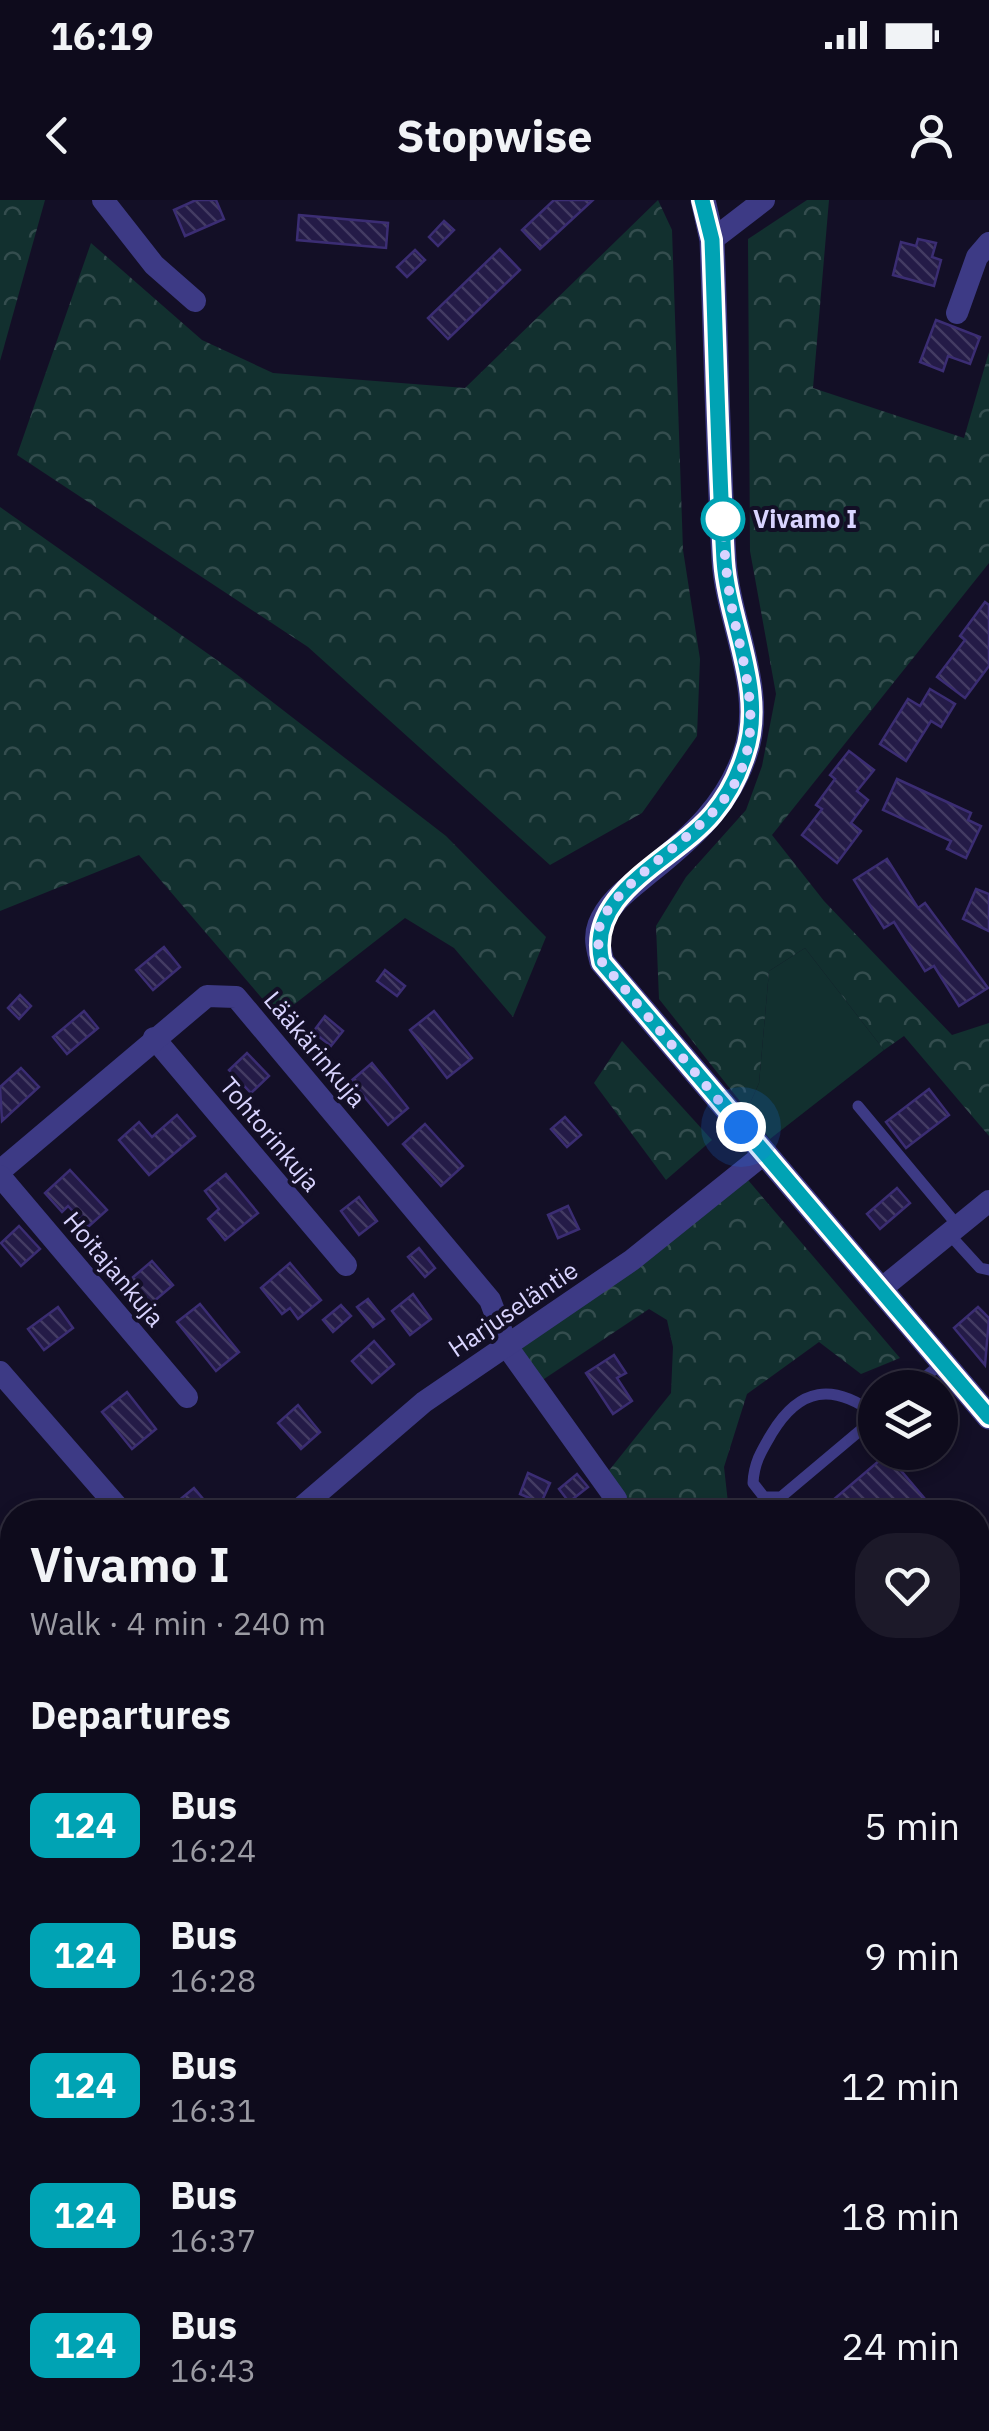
<!DOCTYPE html>
<html lang="en">
<head>
<meta charset="utf-8">
<style>
  :root { --surface:#0e0b1c; --page:#1c1929; --text:#f1f3f6; --muted:#9b9ba3; --line:#2e2b3b }
  body { margin:0; font-family:"IBM Plex Sans",sans-serif; background:var(--page); color:var(--text); height:100vh; display:flex; flex-direction:column; font-size:38px; white-space:nowrap }
  * { box-sizing:border-box; margin:0 }
  p { font-size:32px; color:var(--muted) }
  .icon { flex:none; width:55px; height:55px; fill:none; stroke:currentColor; stroke-width:2; stroke-linecap:round; stroke-linejoin:round }
  .map { position:relative; flex:1; overflow:hidden }
  .details { position:absolute; left:0px; top:1300px; width:990px; height:932px; display:flex; flex-direction:column; background:var(--surface); border-radius:40px 40px 0 0; box-shadow:0 5px 15px #0003,0 0 0 2px var(--line) }
  .details>* { flex:none }
  .badge { padding:0 20px; border-radius:15px; font-size:35px; line-height:65px }
  .controls { position:absolute; left:858px; top:1170px; display:grid; gap:20px }
  .controls a { display:grid; place-items:center; width:100px; height:100px; border-radius:50%; background:var(--surface); box-shadow:0 5px 15px #0003,0 0 0 2px var(--line); font-size:50px }
  .you { position:absolute; width:50px; height:50px; margin:-25px; border:8px solid #fff; border-radius:50%; background:#1a73e8; box-shadow:0 0 0 15px #1a73e833 }
  .map>.badge { position:absolute; translate:-50% -50%; box-shadow:0 0 0 5px #fff }
  h2 { padding:0 30px; font-size:38px; line-height:90px }
  .round { display:grid; place-items:center; flex:none; width:105px; height:105px; border-radius:40px; background:var(--page) }
  .summary { display:flex; align-items:center; justify-content:space-between; height:170px; padding:0 30px }
  h1 { font-size:48px; font-weight:700; line-height:75px }
  ul { padding:0; list-style:none }
  li { display:flex; align-items:center; gap:30px; height:130px; padding:0 30px }
  li div { flex:1 }
  li b { display:block; font-size:38px }
  li em { font-style:normal }
  li .badge { min-width:110px; font-weight:700; text-align:center }
  .status { display:flex; justify-content:space-between; align-items:center; height:70px; padding:0 50px; background:var(--surface); direction:ltr }
  .status svg { height:28px; fill:currentColor }
  header { display:flex; justify-content:space-between; align-items:center; height:130px; padding:0 30px; background:var(--surface); font-size:45px; font-weight:700 }
  .map>svg:first-child { display:block }
  .grass { fill:#12302f }
  .forest { fill:url(#forest-crowns) }
  .building { fill:url(#building-back-hatch); stroke:#3b2d73; stroke-width:2.5 }
  .lines { fill:none; stroke-linecap:round; stroke-linejoin:round }
  .service { stroke:#3d3a85; stroke-width:11 }
  .minor { stroke:#3d3a85; stroke-width:22 }
  .tertiary { stroke:#3d3a85; stroke-width:25 }
  .secondary { stroke:#6f6bff; stroke-width:25 }
  .line-casing { stroke:#fff; stroke-width:22 }
  .line { stroke:#00a3b4; stroke-width:15 }
  .walk { stroke:#d9d4ff; stroke-width:10; stroke-dasharray:0 18 }
  .stop-dot { fill:#fff; stroke:#00a3b4; stroke-width:5 }
  .labels { text-anchor:middle; stroke-width:8; stroke-linejoin:round; paint-order:stroke }
  .stop-label { font-size:25px; font-weight:bold; fill:#d9d4ff; stroke:#130f26; text-anchor:start }
  .street-label { font-size:25px; fill:#d9d4ff; stroke:#130f26 }
</style>
</head>
<body>
<div class="status"><b>16:19</b><svg viewBox="0 0 49 12"><path d="M0 12V9h3v3zM5 12V6h3v6zM10 12V3h3v9zM15 12V0h3v12zM26 1h20v11H26zM47 4h2v5h-2z"/></svg></div>
<header><svg class="icon" aria-label="back" viewBox="0 0 24 24"><path d="M15 5l-7 7 7 7"/></svg>Stopwise<svg class="icon" aria-label="person" viewBox="0 0 24 24"><circle cx="12" cy="8" r="4"/><path d="M4 21q1-7 8-7t8 7"/></svg></header>
<div class="map">
<svg width="989" height="2231" viewBox="0 0 989 2231">
  <defs>
    <pattern id="forest-crowns" width="20" height="18" patternUnits="userSpaceOnUse" patternTransform="scale(2.5)"><rect width="20" height="18" fill="#12302f"/><path d="M2 6a3 3 0 1 1 6 0M12 15a3 3 0 1 1 6 0" fill="none" stroke="#344d4e"/></pattern>
    <pattern id="building-back-hatch" width="6" height="6" patternUnits="userSpaceOnUse" patternTransform="scale(2.5)"><rect width="6" height="6" fill="#241b47"/><path d="M-1 5l2 2M0 0l6 6M5-1l2 2" fill="none" stroke="#433b63"/></pattern>
  </defs>
  <rect width="100%" height="100%" fill="#130f26"/>
  <path class="grass" d="M 805,748 L 884,850 L 770,939 L 747,910 L 759,883 L 769,771 Z"/>
  <g class="forest">
    <path d="M 0,0 L 45,0 L 0,161 Z"/>
    <path d="M 658,0 L 672,30 L 683,350 L 700,459 L 697,536 L 642,613 L 550,665 L 308,447 L 17,255 L 91,43 L 202,140 L 273,173 L 465,188 Z"/>
    <path d="M 807,0 L 829,0 L 813,188 L 964,238 L 989,152 L 989,363 L 772,635 L 824,701 L 952,835 L 989,823 L 989,936 L 904,836 L 884,850 L 805,748 L 769,771 L 759,883 L 747,910 L 659,799 L 656,726 L 686,677 L 746,610 L 762,566 L 776,494 L 750,351 L 748,39 Z"/>
    <path d="M 0,307 L 231,470 L 446,636 L 546,737 L 513,817 L 454,748 L 405,718 L 278,817 L 139,655 L 0,711 Z"/>
    <path d="M 622,841 L 712,940 L 666,980 L 594,883 Z"/>
    <path d="M 748,980 L 900,1158 L 861,1174 L 819,1142 L 747,1194 L 724,1267 L 729,1312 L 638,1312 L 607,1273 L 671,1193 L 673,1147 L 667,1120 L 649,1109 L 541,1181 L 521,1148 Z"/>
  </g>
  <g class="building">
    <path d="M 196,0 L 216,0 L 224,19 L 185,36 L 174,10 Z"/>
    <path d="M 554,0 L 593,0 L 540,49 L 522,30 Z"/>
    <path d="M 299,15 L 388,23 L 386,48 L 297,40 Z"/>
    <path d="M 444,21 L 454,30 L 438,46 L 429,37 Z"/>
    <path d="M 918,39 L 936,43 L 932,57 L 941,60 L 934,86 L 893,75 L 901,42 L 916,46 Z"/>
    <path d="M 500,49 L 520,70 L 448,139 L 428,118 Z"/>
    <path d="M 415,50 L 425,60 L 407,77 L 397,67 Z"/>
    <path d="M 936,120 L 980,137 L 970,164 L 948,156 L 943,171 L 920,162 Z"/>
    <path d="M 985,402 L 989,405 L 989,466 L 965,498 L 937,477 L 965,440 L 960,436 Z"/>
    <path d="M 930,489 L 955,504 L 941,527 L 931,521 L 906,561 L 880,544 L 908,499 L 920,506 Z"/>
    <path d="M 849,551 L 874,570 L 857,591 L 868,600 L 851,623 L 861,631 L 837,663 L 802,635 L 822,609 L 816,605 L 835,579 L 830,575 Z"/>
    <path d="M 897,579 L 971,613 L 968,620 L 981,626 L 966,658 L 947,649 L 951,641 L 883,610 Z"/>
    <path d="M 887,659 L 918,708 L 925,703 L 988,788 L 959,806 L 934,766 L 925,771 L 894,722 L 884,728 L 854,680 Z"/>
    <path d="M 976,689 L 989,694 L 989,731 L 963,719 Z"/>
    <path d="M 164,747 L 180,767 L 153,790 L 136,770 Z"/>
    <path d="M 385,770 L 405,786 L 397,796 L 377,781 Z"/>
    <path d="M 20,795 L 31,806 L 19,819 L 8,808 Z"/>
    <path d="M 84,811 L 98,828 L 67,854 L 53,837 Z"/>
    <path d="M 434,811 L 472,858 L 447,878 L 410,830 Z"/>
    <path d="M 325,816 L 343,831 L 331,846 L 313,832 Z"/>
    <path d="M 247,853 L 269,876 L 251,893 L 229,870 Z"/>
    <path d="M 372,863 L 408,908 L 388,925 L 351,881 Z"/>
    <path d="M 21,868 L 39,887 L 2,921 L 0,887 Z"/>
    <path d="M 929,889 L 949,915 L 906,948 L 886,922 Z"/>
    <path d="M 177,915 L 195,936 L 149,975 L 119,940 L 139,922 L 152,937 Z"/>
    <path d="M 565,917 L 581,935 L 567,947 L 551,929 Z"/>
    <path d="M 425,924 L 463,966 L 441,986 L 403,944 Z"/>
    <path d="M 70,970 L 107,1010 L 88,1027 L 68,1006 L 62,1012 L 45,993 Z"/>
    <path d="M 226,974 L 258,1013 L 225,1040 L 208,1019 L 219,1009 L 205,991 Z"/>
    <path d="M 897,988 L 910,1003 L 880,1029 L 867,1014 Z"/>
    <path d="M 359,997 L 377,1021 L 359,1035 L 341,1011 Z"/>
    <path d="M 568,1006 L 579,1029 L 558,1038 L 548,1015 Z"/>
    <path d="M 19,1026 L 40,1049 L 21,1066 L 1,1043 Z"/>
    <path d="M 419,1048 L 435,1068 L 425,1077 L 408,1057 Z"/>
    <path d="M 152,1061 L 173,1085 L 146,1108 L 125,1084 Z"/>
    <path d="M 290,1063 L 321,1100 L 298,1119 L 290,1108 L 282,1114 L 261,1088 Z"/>
    <path d="M 413,1094 L 431,1119 L 410,1135 L 392,1111 Z"/>
    <path d="M 368,1099 L 384,1119 L 373,1127 L 357,1107 Z"/>
    <path d="M 200,1104 L 239,1152 L 216,1171 L 177,1122 Z"/>
    <path d="M 341,1105 L 351,1116 L 333,1132 L 323,1120 Z"/>
    <path d="M 58,1107 L 73,1128 L 44,1150 L 28,1129 Z"/>
    <path d="M 978,1107 L 989,1118 L 985,1165 L 954,1128 Z"/>
    <path d="M 374,1141 L 394,1164 L 372,1183 L 352,1161 Z"/>
    <path d="M 614,1155 L 626,1173 L 617,1178 L 632,1201 L 613,1214 L 586,1173 Z"/>
    <path d="M 127,1192 L 156,1229 L 132,1249 L 102,1212 Z"/>
    <path d="M 298,1205 L 320,1232 L 301,1249 L 278,1223 Z"/>
    <path d="M 887,1254 L 936,1312 L 819,1312 Z"/>
    <path d="M 528,1273 L 550,1283 L 541,1303 L 520,1294 Z"/>
    <path d="M 577,1274 L 588,1287 L 569,1302 L 559,1289 Z"/>
    <path d="M 194,1288 L 209,1306 L 201,1312 L 185,1312 L 177,1302 Z"/>
    <path d="M 989,1395 L 989,1755 L 978,1741 L 978,1404 Z"/>
    <path d="M 12,1643 L 12,1691 L 0,1675 L 0,1653 Z"/>
    <path d="M 9,1966 L 12,2049 L 0,2051 L 0,1968 Z"/>
    <path d="M 978,2143 L 989,2145 L 989,2187 L 978,2185 Z"/>
    <path d="M 242,2220 L 382,2220 L 384,2231 L 244,2231 Z"/>
    <path d="M 560,2220 L 647,2220 L 650,2231 L 562,2231 Z"/>
  </g>
  <g class="lines">
    <g class="service">
      <path d="M 858,906 L 958,1026"/>
      <path d="M 949,1034 L 980,1068 L 989,1070"/>
      <path d="M 912,1188 L 943,1162"/>
      <path d="M 875,1214 C 833,1183 800,1187 772,1233 C 762,1250 754,1262 753,1283 L 764,1297 L 781,1297 L 875,1218"/>
      <path d="M 978,1355 L 989,1345"/>
      <path d="M 0,1695 L 12,1705"/>
      <path d="M 0,1765 L 12,1755"/>
      <path d="M 0,1820 L 12,1810"/>
      <path d="M 978,1913 L 989,1913"/>
      <path d="M 0,2061 L 12,2059"/>
      <path d="M 174,2220 L 190,2231"/>
    </g>
    <g class="minor">
      <path d="M 103,0 L 154,65 L 195,101"/>
      <path d="M 712,40 L 764,0"/>
      <path d="M 957,113 L 977,57 L 989,43"/>
      <path d="M 154,838 L 346,1065"/>
      <path d="M 0,971 L 207,796 L 236,797 L 490,1100 L 508,1148 L 616,1299"/>
      <path d="M 0,976 L 187,1197"/>
      <path d="M 881,1089 L 989,1001"/>
      <path d="M 0,1172 L 122,1312"/>
      <path d="M 296,1312 L 424,1202 L 632,1060 L 764,954"/>
      <path d="M 126,2220 L 128,2231"/>
      <path d="M 708,2231 L 708,2220"/>
    </g>
    <path class="tertiary" d="M 703,0 L 712,40 C 716,147 718,253 724,360 C 728,423 767,491 745,554 C 728,605 692,637 651,670 C 632,686 609,701 600,725 C 595,738 599,750 602,762 L 989,1217"/>
    <g class="secondary">
      <path d="M 978,1974 L 989,1974"/>
      <path d="M 978,1999 L 989,1998"/>
      <path d="M 0,2125 L 12,2122"/>
    </g>
  </g>
  <g class="lines">
    <g class="line-casing">
      <path id="line" d="M 702,0 L 712,40 C 716,147 718,253 724,360 C 728,423 767,491 745,554 C 738,577 728,596 713,614 C 675,660 585,692 602,762 L 989,1217"/>
    </g>
    <use href="#line" class="line"/>
    <path class="walk" d="M 723,319 C 724,353 727,385 734,418 C 746,474 765,535 732,588 C 701,638 617,679 600,725 C 596,738 599,750 602,762 L 741,927"/>
  </g>
  <circle class="stop-dot" cx="723" cy="319" r="20"/>
  <g class="labels">
    <g class="stop-label">
      <text x="753" y="328">Vivamo I</text>
    </g>
    <g class="street-label">
      <text transform="translate(315 849) rotate(50)" y="9">Lääkärinkuja</text>
      <text transform="translate(270 934) rotate(50)" y="9">Tohtorinkuja</text>
      <text transform="translate(114 1069) rotate(50)" y="9">Hoitajankuja</text>
      <text transform="translate(513 1109) rotate(-34)" y="9">Harjuseläntie</text>
    </g>
  </g>
</svg>
<div class="controls">
<a><svg class="icon" aria-label="layers" viewBox="0 0 24 24"><path d="M12 4l9 5-9 5-9-5zM3 14l9 5 9-5"/></svg></a>
</div>
<div class="you" style="left:741px;top:927px"></div>
<section class="details">
<div class="summary"><div><h1>Vivamo I</h1><p>Walk · 4 min · 240 m</p></div><a class="round"><svg class="icon" aria-label="heart" viewBox="0 0 24 24"><path d="M12 20l-8-8c-3-5 5-10 8-4 3-6 11-1 8 4z"/></svg></a></div>
<h2>Departures</h2>
<ul>
<li><span class="badge" style="background:#00a3b4;color:#fff">124</span><div><b>Bus</b><p>16:24</p></div><em>5 min</em></li>
<li><span class="badge" style="background:#00a3b4;color:#fff">124</span><div><b>Bus</b><p>16:28</p></div><em>9 min</em></li>
<li><span class="badge" style="background:#00a3b4;color:#fff">124</span><div><b>Bus</b><p>16:31</p></div><em>12 min</em></li>
<li><span class="badge" style="background:#00a3b4;color:#fff">124</span><div><b>Bus</b><p>16:37</p></div><em>18 min</em></li>
<li><span class="badge" style="background:#00a3b4;color:#fff">124</span><div><b>Bus</b><p>16:43</p></div><em>24 min</em></li>
</ul>
</section>
</div>
</body>
</html>
